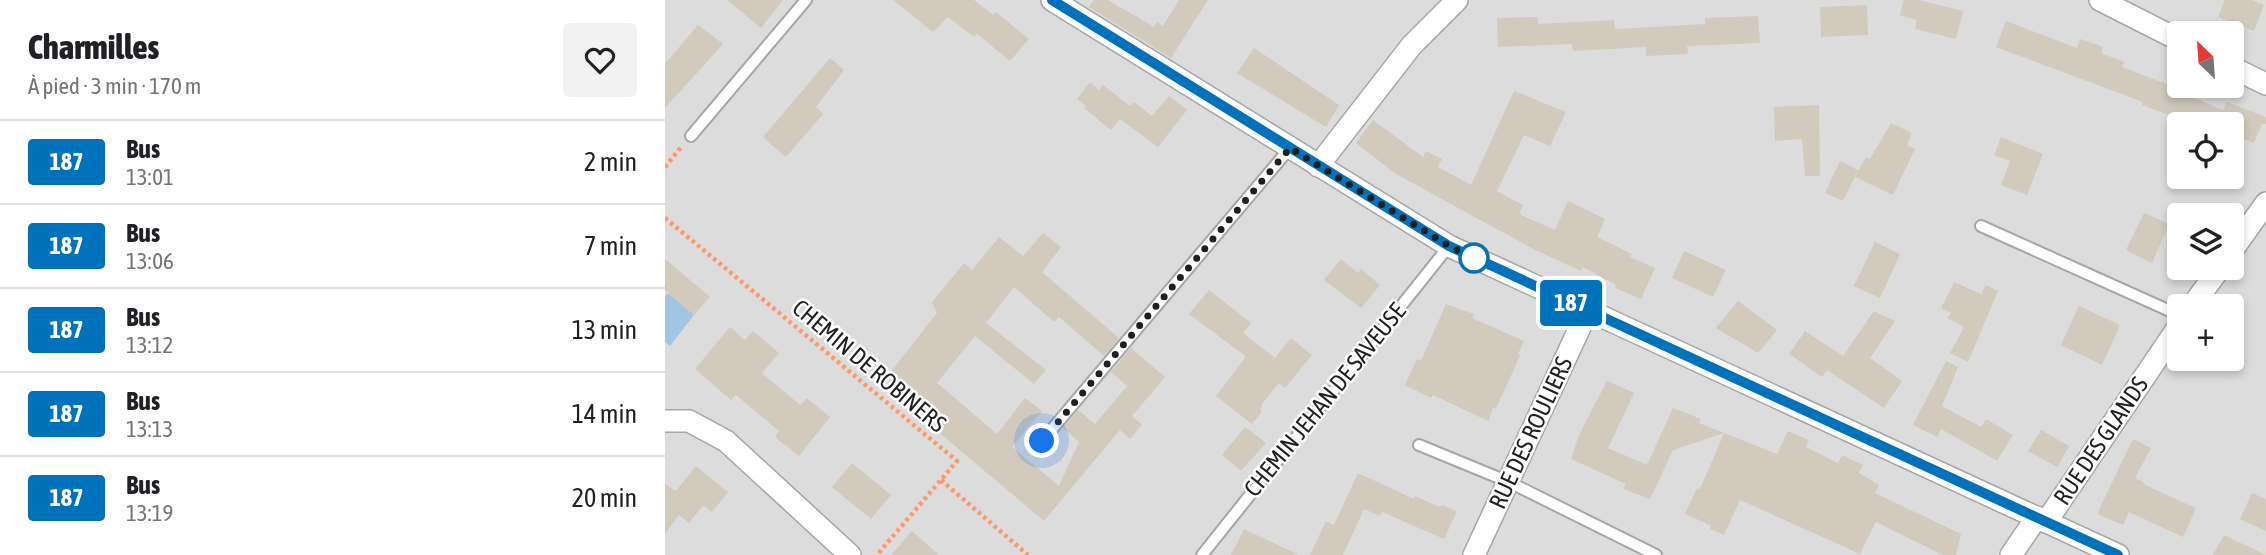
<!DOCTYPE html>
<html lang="fr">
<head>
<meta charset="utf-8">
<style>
  :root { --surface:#fff; --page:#f2f2f2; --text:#202124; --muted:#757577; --line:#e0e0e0 }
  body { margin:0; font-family:"Asap Condensed",sans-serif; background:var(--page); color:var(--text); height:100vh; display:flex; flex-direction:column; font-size:26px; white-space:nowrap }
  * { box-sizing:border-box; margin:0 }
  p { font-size:23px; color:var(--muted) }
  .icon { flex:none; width:38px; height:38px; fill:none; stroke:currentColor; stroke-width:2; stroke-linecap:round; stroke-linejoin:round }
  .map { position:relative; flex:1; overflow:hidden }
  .details { display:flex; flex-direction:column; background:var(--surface); width:665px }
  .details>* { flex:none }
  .badge { padding:0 14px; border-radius:5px; font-size:24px; line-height:46px }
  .needle { width:46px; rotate:335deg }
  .fabs { position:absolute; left:1502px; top:21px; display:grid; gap:14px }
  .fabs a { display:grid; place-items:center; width:77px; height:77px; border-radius:7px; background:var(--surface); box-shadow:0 4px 10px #0003; font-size:35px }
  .you { position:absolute; width:35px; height:35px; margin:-18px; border:5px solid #fff; border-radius:50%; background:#1a73e8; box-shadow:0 0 0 10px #1a73e833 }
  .map>.badge { position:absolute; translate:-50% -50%; box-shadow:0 0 0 4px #fff }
  .round { display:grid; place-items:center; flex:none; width:74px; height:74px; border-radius:7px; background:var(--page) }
  .summary { display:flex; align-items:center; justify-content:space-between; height:119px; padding:0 28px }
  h1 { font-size:33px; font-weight:800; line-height:52px }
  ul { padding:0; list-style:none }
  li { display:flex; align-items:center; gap:21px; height:84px; padding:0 28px; border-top:2px solid var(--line) }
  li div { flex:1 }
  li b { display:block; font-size:26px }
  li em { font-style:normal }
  li .badge { min-width:77px; font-weight:700; text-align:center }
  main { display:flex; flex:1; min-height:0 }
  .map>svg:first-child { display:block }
  .residential { fill:#dddcdc; fill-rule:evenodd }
  .water { fill:#a1c5e2 }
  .building { fill:#d1cabd }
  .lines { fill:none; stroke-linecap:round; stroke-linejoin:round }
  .service-casing { stroke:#a6a6a6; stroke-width:14 }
  .minor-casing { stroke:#a6a6a6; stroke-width:24 }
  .path { stroke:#ff9767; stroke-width:4.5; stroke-dasharray:3.5 3.5; stroke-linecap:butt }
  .service { stroke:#fff; stroke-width:10 }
  .minor { stroke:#fff; stroke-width:21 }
  .line-casing { stroke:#fff; stroke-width:16 }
  .line { stroke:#0072bc; stroke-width:10 }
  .walk { stroke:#1f1f1f; stroke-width:7; stroke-dasharray:0 12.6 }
  .stop-dot { fill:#fff; stroke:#0072bc; stroke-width:3.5 }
  .labels { text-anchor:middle; stroke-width:5; stroke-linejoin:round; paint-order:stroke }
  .street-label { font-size:24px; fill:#1f1f1f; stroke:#fff }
</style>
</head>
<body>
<main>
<section class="details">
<div class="summary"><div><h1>Charmilles</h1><p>À pied · 3 min · 170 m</p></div><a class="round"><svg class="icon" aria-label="heart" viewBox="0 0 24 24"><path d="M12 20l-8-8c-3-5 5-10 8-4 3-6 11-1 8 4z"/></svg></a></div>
<ul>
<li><span class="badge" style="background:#0072bc;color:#fff">187</span><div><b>Bus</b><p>13:01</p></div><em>2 min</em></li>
<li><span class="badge" style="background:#0072bc;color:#fff">187</span><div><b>Bus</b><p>13:06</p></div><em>7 min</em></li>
<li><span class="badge" style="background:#0072bc;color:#fff">187</span><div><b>Bus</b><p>13:12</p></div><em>13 min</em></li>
<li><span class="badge" style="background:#0072bc;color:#fff">187</span><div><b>Bus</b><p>13:13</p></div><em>14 min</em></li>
<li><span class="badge" style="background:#0072bc;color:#fff">187</span><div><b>Bus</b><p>13:19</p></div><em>20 min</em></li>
</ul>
</section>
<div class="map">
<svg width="1601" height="555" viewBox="0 0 1601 555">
  <rect width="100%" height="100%" fill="#f1efe4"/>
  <path class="residential" d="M 0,0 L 1601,0 L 1601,555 L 0,555 ZM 1514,33 L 1566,33 L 1566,86 L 1514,86 ZM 1514,124 L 1566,124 L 1566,177 L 1514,177 ZM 1514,215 L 1566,215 L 1566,268 L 1514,268 ZM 1514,306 L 1566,306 L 1566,359 L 1514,359 Z"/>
  <path class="water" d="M 3,293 L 29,315 L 5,346 L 0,342 L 0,296 Z"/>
  <g class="building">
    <path d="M 62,0 L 118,0 L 96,28 Z"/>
    <path d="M 228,0 L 309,0 L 328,15 L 331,12 L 364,39 L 345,61 L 312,34 L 309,37 L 283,17 L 268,32 Z"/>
    <path d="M 429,0 L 443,0 L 489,27 L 492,22 L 498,26 L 514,0 L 543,0 L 506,58 L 424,7 Z"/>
    <path d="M 1239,0 L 1254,0 L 1298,11 L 1291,39 L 1250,29 L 1252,20 L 1235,15 Z"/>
    <path d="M 1560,0 L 1587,0 L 1599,5 L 1589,31 L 1553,17 Z"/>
    <path d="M 1202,5 L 1203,35 L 1156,37 L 1155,7 Z"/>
    <path d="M 1093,16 L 1095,43 L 1022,46 L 1023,54 L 981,56 L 981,47 L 908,51 L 907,44 L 833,47 L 832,18 L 873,17 L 873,24 L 949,20 L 950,29 L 1040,24 L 1040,18 Z"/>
    <path d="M 1341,21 L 1412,48 L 1415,39 L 1438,47 L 1436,53 L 1459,62 L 1457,67 L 1528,94 L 1527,97 L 1558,110 L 1562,102 L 1601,117 L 1601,124 L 1597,124 L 1589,143 L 1566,133 L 1566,124 L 1527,124 L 1477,105 L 1478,102 L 1331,47 Z"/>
    <path d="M 33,25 L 58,44 L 0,108 L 0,64 Z"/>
    <path d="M 589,48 L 674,105 L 661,127 L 572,73 Z"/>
    <path d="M 165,58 L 179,70 L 151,107 L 158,114 L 121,157 L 98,137 Z"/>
    <path d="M 425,82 L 434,90 L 438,85 L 465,106 L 469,102 L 487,116 L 504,96 L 522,110 L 493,147 L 455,119 L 458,115 L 446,130 L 419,108 L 421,106 L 412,99 Z"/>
    <path d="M 849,91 L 901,112 L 885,146 L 859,135 L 832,191 L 858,205 L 854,214 L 890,230 L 903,201 L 940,219 L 932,237 L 967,254 L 965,257 L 990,268 L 976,299 L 950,288 L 951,285 L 918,267 L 916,271 L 870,250 L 731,174 L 691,143 L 708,120 L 758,157 L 761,151 L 777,159 L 773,167 L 806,185 Z"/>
    <path d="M 1154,105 L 1155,176 L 1140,176 L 1137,139 L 1110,141 L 1109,107 Z"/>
    <path d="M 1226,123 L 1247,133 L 1242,145 L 1250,149 L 1228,195 L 1190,177 L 1201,157 L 1205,159 Z"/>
    <path d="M 1336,137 L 1378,154 L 1362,195 L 1336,185 L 1345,161 L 1329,155 Z"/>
    <path d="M 1175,161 L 1193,170 L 1178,201 L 1160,193 Z"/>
    <path d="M 1479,213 L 1504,224 L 1487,263 L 1461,250 Z"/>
    <path d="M 378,233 L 396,247 L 377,272 L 454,338 L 439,356 L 394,317 L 389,322 L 349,287 L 321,323 L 381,370 L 369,384 L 310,336 L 272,383 L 332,434 L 360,398 L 377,411 L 347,447 L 394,486 L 414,442 L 398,428 L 413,410 L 430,424 L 462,386 L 446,372 L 466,348 L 500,377 L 467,416 L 477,425 L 465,439 L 455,430 L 379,521 L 259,420 L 265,412 L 240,401 L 236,389 L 232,385 L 234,382 L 224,374 L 272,313 L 267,302 L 299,263 L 307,270 L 334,237 L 358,256 Z"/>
    <path d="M 1210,242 L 1235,254 L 1215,298 L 1189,286 Z"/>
    <path d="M 1019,251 L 1061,270 L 1048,297 L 1007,278 Z"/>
    <path d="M 0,259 L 45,297 L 29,315 L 0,290 Z"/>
    <path d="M 676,259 L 693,273 L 696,269 L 715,285 L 696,308 L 659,280 Z"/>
    <path d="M 1289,282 L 1316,294 L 1321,285 L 1333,291 L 1303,362 L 1285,353 L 1299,327 L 1282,318 L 1286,313 L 1276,308 Z"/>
    <path d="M 544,290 L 586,323 L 578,333 L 610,358 L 626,338 L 647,355 L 620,388 L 614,383 L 597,404 L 596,413 L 587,424 L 551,396 L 580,358 L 579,355 L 524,314 Z"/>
    <path d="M 1073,301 L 1112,330 L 1093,353 L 1051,328 Z"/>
    <path d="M 781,304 L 809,314 L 807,318 L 859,341 L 853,354 L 855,356 L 831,408 L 828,408 L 823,421 L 768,395 L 766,398 L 740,385 L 752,359 L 756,361 Z"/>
    <path d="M 1414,306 L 1455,325 L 1437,365 L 1396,345 Z"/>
    <path d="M 1209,311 L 1230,321 L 1205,358 L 1237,381 L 1219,408 L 1162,370 L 1157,377 L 1124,354 L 1140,331 L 1178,356 Z"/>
    <path d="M 65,327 L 80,340 L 88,331 L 114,353 L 97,373 L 135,405 L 142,398 L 165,417 L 134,456 L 110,437 L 114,431 L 71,395 L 66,400 L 30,369 Z"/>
    <path d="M 1281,361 L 1293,367 L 1277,406 L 1316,427 L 1321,419 L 1348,435 L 1332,461 L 1276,429 L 1272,437 L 1248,425 Z"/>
    <path d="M 942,381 L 969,393 L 943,448 L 982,465 L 1008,408 L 1036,419 L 1034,423 L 1112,454 L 1123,431 L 1144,440 L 1141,447 L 1173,463 L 1177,455 L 1198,465 L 1194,473 L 1214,485 L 1210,493 L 1296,534 L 1291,555 L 1278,555 L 1211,522 L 1195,554 L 1075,500 L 1059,535 L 1045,529 L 1045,525 L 1020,514 L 1032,488 L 1035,489 L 1059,433 L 1008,450 L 985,499 L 958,489 L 961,484 L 906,459 L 914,435 Z"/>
    <path d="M 580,427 L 601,443 L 576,471 L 557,455 Z"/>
    <path d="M 1376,430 L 1404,446 L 1392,467 L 1363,451 Z"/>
    <path d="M 1468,439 L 1486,448 L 1470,478 L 1479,482 L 1478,484 L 1531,508 L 1518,537 L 1464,512 L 1458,525 L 1432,514 Z"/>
    <path d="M 187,463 L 226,495 L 206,519 L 167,487 Z"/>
    <path d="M 31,466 L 63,492 L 47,512 L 38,505 L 24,523 L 14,515 L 0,534 L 0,484 L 11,491 Z"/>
    <path d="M 693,473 L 749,499 L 750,496 L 775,507 L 777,505 L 792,511 L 779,539 L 717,512 L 715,516 L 699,509 L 678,555 L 645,555 L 661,521 L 669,525 Z"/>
    <path d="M 1587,493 L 1601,499 L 1601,531 L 1575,519 Z"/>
    <path d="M 579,529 L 634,555 L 566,555 Z"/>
    <path d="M 247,531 L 274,555 L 226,555 Z"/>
    <path d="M 1559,535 L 1601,555 L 1548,555 Z"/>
  </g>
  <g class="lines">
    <g class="service-casing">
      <g id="service">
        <path d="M 26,136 L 141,0"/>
        <path d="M 1316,226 L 1514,315"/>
        <path d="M 377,441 L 625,148"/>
        <path d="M 754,445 L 844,482 L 991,555"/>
        <path d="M 537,555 L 784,246"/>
      </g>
    </g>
    <g class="minor-casing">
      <g id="minor">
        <path d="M 387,0 L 784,246 L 1453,555"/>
        <path d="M 1435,0 L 1514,40"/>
        <path d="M 1566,67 L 1601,84"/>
        <path d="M 653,166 L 747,45 L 792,0"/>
        <path d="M 1566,252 L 1601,203"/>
        <path d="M 1527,306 L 1555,268"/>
        <path d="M 0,421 L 24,421 L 61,441 L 185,555"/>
        <path d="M 1381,522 L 1514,326"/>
        <path d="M 809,555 L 923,310"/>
        <path d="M 1346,555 L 1372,517"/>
      </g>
    </g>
    <g class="path">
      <path d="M 0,167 L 17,146"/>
      <path d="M 0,218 L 292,461 L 212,555"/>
      <path d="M 276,480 L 363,555"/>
    </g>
    <use href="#service" class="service"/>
    <use href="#minor" class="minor"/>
  </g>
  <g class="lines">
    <g class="line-casing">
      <path id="line" d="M 387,0 L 784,246 L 1453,555"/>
    </g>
    <use href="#line" class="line"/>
    <path class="walk" d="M 377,441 L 625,148 L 784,246 L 809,258"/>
  </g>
  <circle class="stop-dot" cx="809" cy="258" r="14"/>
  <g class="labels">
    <g class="street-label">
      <text transform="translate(204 366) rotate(40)" y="8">CHEMIN DE ROBINERS</text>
      <text transform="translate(660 400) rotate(-51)" y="8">CHEMIN JEHAN DE SAVEUSE</text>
      <text transform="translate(866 433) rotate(-65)" y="8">RUE DES ROULIERS</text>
      <text transform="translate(1436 441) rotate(-56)" y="8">RUE DES GLANDS</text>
    </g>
  </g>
</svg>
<div class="fabs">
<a><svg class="needle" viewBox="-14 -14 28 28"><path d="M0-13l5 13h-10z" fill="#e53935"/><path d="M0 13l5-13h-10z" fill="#757577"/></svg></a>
<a><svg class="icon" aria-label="locate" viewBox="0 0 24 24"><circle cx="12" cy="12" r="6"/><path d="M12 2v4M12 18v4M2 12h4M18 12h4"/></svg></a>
<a><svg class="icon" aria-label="layers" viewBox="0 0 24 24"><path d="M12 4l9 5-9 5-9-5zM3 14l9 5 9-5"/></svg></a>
<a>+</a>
</div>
<div class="you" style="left:377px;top:441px"></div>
<b class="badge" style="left:906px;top:303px;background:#0072bc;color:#fff">187</b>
</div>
</main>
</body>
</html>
